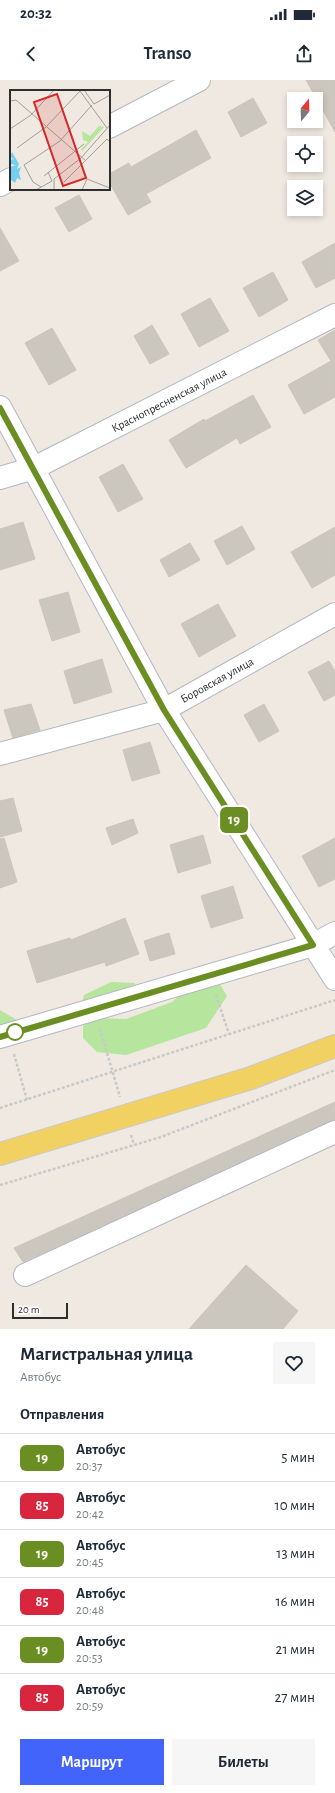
<!DOCTYPE html>
<html lang="ru">
<head>
<meta charset="utf-8">
<style>
  :root { --surface:#fff; --page:#f6f6f7; --text:#1f2937; --muted:#747a83; --line:#e0e1e3; --accent:#4264fb }
  body { margin:0; font-family:"Alegreya Sans",sans-serif; background:var(--page); color:var(--text); height:100vh; display:flex; flex-direction:column; font-size:15px; white-space:nowrap }
  * { box-sizing:border-box; margin:0 }
  p { font-size:13px; color:var(--muted) }
  .icon { flex:none; width:22px; height:22px; fill:none; stroke:currentColor; stroke-width:2; stroke-linecap:round; stroke-linejoin:round }
  .map { position:relative; height:1249px; overflow:hidden }
  .details { display:flex; flex-direction:column; background:var(--surface); flex:1 }
  .details>* { flex:none }
  .badge { padding:0 8px; border-radius:6px; font-size:14px; line-height:26px }
  .needle { width:26px; rotate:19deg }
  .buttons { position:absolute; left:287px; top:12px; display:grid; gap:8px }
  .buttons a { display:grid; place-items:center; width:36px; height:36px; border-radius:0px; background:var(--surface); box-shadow:0 2px 6px #0003; font-size:20px }
  .scale { position:absolute; left:12px; bottom:10px; width:56px; box-sizing:border-box; padding-left:4px; border:2px solid #2e2e2e; border-top:0; font-size:11px; line-height:14px; white-space:nowrap; color:#2e2e2e; -webkit-text-stroke:3px #fff; paint-order:stroke }
  .map>.badge { position:absolute; translate:-50% -50%; box-shadow:0 0 0 2px #fff }
  h2 { padding:0 20px; font-size:15px; line-height:36px }
  .round { display:grid; place-items:center; flex:none; width:42px; height:42px; border-radius:0px; background:var(--page) }
  .head { display:flex; align-items:center; justify-content:space-between; height:68px; padding:0 20px }
  h1 { font-size:19px; font-weight:600; line-height:30px }
  .primary-button { display:flex; gap:8px; margin-top:auto; padding:8px 20px }
  .primary-button a { flex:1; height:46px; border-radius:0px; background:var(--accent); color:#fff; font-size:16px; font-weight:600; line-height:46px; text-align:center }
  .primary-button a+a { background:var(--page); color:var(--text) }
  ul { padding:0; list-style:none }
  li { display:flex; align-items:center; gap:12px; height:48px; padding:0 20px; border-top:1px solid var(--line) }
  li div { flex:1 }
  li b { display:block; font-size:15px }
  li em { font-style:normal }
  li .badge { min-width:44px; font-weight:700; text-align:center }
  .status { display:flex; justify-content:space-between; align-items:center; height:28px; padding:0 20px; background:var(--surface); direction:ltr }
  .status svg { height:11px; fill:currentColor }
  header { display:flex; justify-content:space-between; align-items:center; height:52px; padding:0 20px; background:var(--surface); font-size:18px; font-weight:600 }
  .map>svg:first-child { display:block }
  .green { fill:#b6e59e }
  .building { fill:#cbc7bf; stroke:#cbc5ba }
  .lines { fill:none; stroke-linecap:round; stroke-linejoin:round }
  .minor-casing { stroke:#b4b7c1; stroke-width:24 }
  .major-casing { stroke:#c9c9c9; stroke-width:24 }
  .path { stroke:#c9c9c9; stroke-width:2.5; stroke-dasharray:3 2; stroke-linecap:butt }
  .minor { stroke:#fff; stroke-width:22 }
  .major { stroke:#f2d163; stroke-width:22 }
  .line-casing { stroke:#fff; stroke-width:9 }
  .line { stroke:#6b8e23; stroke-width:6 }
  .stop-dot { fill:#fff; stroke:#6b8e23; stroke-width:2 }
  .labels { text-anchor:middle; stroke-width:3; stroke-linejoin:round; paint-order:stroke }
  .street-label { font-size:12px; fill:#2e2e2e; stroke:#fff }
  .inset-road { fill:none; stroke:#a29e99; stroke-width:1 }
  .view { fill:#d62828; fill-opacity:0.15; stroke:#d62828; stroke-width:2 }
  .inset-edge { fill:none; stroke:#2e2e2e; stroke-width:2 }
</style>
</head>
<body>
<div class="status"><b>20:32</b><svg viewBox="0 0 49 12"><path d="M0 12V9h3v3zM5 12V6h3v6zM10 12V3h3v9zM15 12V0h3v12zM26 1h20v11H26zM47 4h2v5h-2z"/></svg></div>
<header><svg class="icon" aria-label="back" viewBox="0 0 24 24"><path d="M15 5l-7 7 7 7"/></svg>Transo<svg class="icon" aria-label="share" viewBox="0 0 24 24"><path d="M12 15V3M7 8l5-5 5 5M5 13v7h14v-7"/></svg></header>
<div class="map">
<svg width="335" height="1249" viewBox="0 0 335 1249">
  <rect width="100%" height="100%" fill="#efe9e1"/>
  <g class="green">
    <path d="M 216,898 L 227,916 L 206,948 L 126,975 L 97,972 L 83,958 L 83,946 L 93,938 L 126,939 L 172,922 L 192,905 Z"/>
    <path d="M 111,902 L 135,903 L 136,914 L 81,929 L 84,915 Z"/>
    <path d="M 0,930 L 20,942 L 0,961 Z"/>
  </g>
  <g class="building">
    <path d="M 306,0 L 335,0 L 335,52 Z"/>
    <path d="M 253,18 L 267,43 L 241,57 L 228,32 Z"/>
    <path d="M 196,50 L 211,78 L 146,114 L 151,122 L 128,135 L 109,102 L 109,94 L 129,83 L 131,87 Z"/>
    <path d="M 79,115 L 92,139 L 69,152 L 55,128 Z"/>
    <path d="M 0,148 L 19,181 L 0,191 Z"/>
    <path d="M 335,163 L 335,198 L 316,208 L 302,182 Z"/>
    <path d="M 273,192 L 288,220 L 259,237 L 243,208 Z"/>
    <path d="M 210,218 L 229,251 L 199,267 L 181,234 Z"/>
    <path d="M 152,245 L 169,274 L 150,284 L 134,256 Z"/>
    <path d="M 52,248 L 76,290 L 49,305 L 25,263 Z"/>
    <path d="M 335,250 L 335,317 L 304,334 L 288,305 L 331,281 L 318,260 Z"/>
    <path d="M 253,315 L 271,347 L 240,364 L 237,358 L 186,388 L 169,360 L 204,339 L 205,341 Z"/>
    <path d="M 123,384 L 143,419 L 118,432 L 99,397 Z"/>
    <path d="M 23,442 L 35,479 L 0,490 L 0,449 Z"/>
    <path d="M 242,446 L 255,469 L 227,485 L 214,461 Z"/>
    <path d="M 335,447 L 335,495 L 312,508 L 291,472 Z"/>
    <path d="M 190,463 L 200,480 L 169,497 L 160,480 Z"/>
    <path d="M 68,512 L 80,552 L 52,561 L 39,520 Z"/>
    <path d="M 218,524 L 236,556 L 199,577 L 181,544 Z"/>
    <path d="M 102,579 L 112,612 L 74,624 L 64,591 Z"/>
    <path d="M 329,581 L 335,591 L 335,615 L 324,621 L 308,592 Z"/>
    <path d="M 31,624 L 40,650 L 13,658 L 4,630 Z"/>
    <path d="M 264,624 L 279,651 L 259,662 L 244,635 Z"/>
    <path d="M 150,662 L 160,693 L 132,701 L 123,670 Z"/>
    <path d="M 13,718 L 22,751 L 0,757 L 0,721 Z"/>
    <path d="M 133,739 L 138,753 L 112,765 L 106,748 Z"/>
    <path d="M 203,755 L 211,783 L 178,793 L 170,765 Z"/>
    <path d="M 4,758 L 17,802 L 0,808 L 0,759 Z"/>
    <path d="M 335,758 L 335,799 L 319,807 L 302,776 Z"/>
    <path d="M 233,806 L 243,838 L 211,848 L 201,816 Z"/>
    <path d="M 125,838 L 139,874 L 106,886 L 105,882 L 37,903 L 27,871 L 70,858 L 71,860 Z"/>
    <path d="M 169,853 L 175,874 L 150,881 L 144,861 Z"/>
    <path d="M 335,1022 L 335,1040 L 23,1182 L 14,1168 Z"/>
    <path d="M 246,1185 L 298,1231 L 283,1249 L 189,1249 Z"/>
  </g>
  <g class="lines">
    <g class="minor-casing">
      <g id="minor">
        <path d="M 109,47 L 199,0"/>
        <path d="M 0,105 L 11,99"/>
        <path d="M 0,327 L 164,630 L 335,899"/>
        <path d="M 0,398 L 34,388 L 335,235"/>
        <path d="M 0,674 L 164,630 L 335,534"/>
        <path d="M 0,957 L 313,865 L 335,853"/>
        <path d="M 25,1195 L 335,1052"/>
      </g>
    </g>
    <g class="major-casing">
      <path id="major" d="M 0,1074 L 251,998 L 335,966"/>
    </g>
    <g class="path">
      <path d="M 216,915 L 229,954"/>
      <path d="M 100,949 L 120,1017"/>
      <path d="M 14,974 L 27,1020"/>
      <path d="M 0,1028 L 335,920"/>
      <path d="M 131,1055 L 134,1065"/>
      <path d="M 0,1105 L 161,1057 L 335,990"/>
    </g>
    <use href="#minor" class="minor"/>
    <use href="#major" class="major"/>
  </g>
  <g class="lines">
    <g class="line-casing">
      <path id="line" d="M 0,328 L 164,630 L 313,865 L 0,957"/>
    </g>
    <use href="#line" class="line"/>
  </g>
  <circle class="stop-dot" cx="15" cy="952" r="8"/>
  <g class="labels">
    <g class="street-label">
      <text transform="translate(169 320) rotate(-27)" y="4">Краснопресненская улица</text>
      <text transform="translate(217 600) rotate(-29)" y="4">Боровская улица</text>
    </g>
  </g>
  <g transform="translate(10 10)">
    <rect width="100" height="100" fill="#efe9e1"/>
    <path d="M 89,36 L 94,37 L 72,61 L 71,59 L 78,52 L 73,50 L 72,41 L 80,46 Z" fill="#b6e59e"/>
    <path d="M 2,62 L 9,74 L 7,79 L 11,77 L 9,83 L 11,90 L 7,88 L 5,93 L 0,89 L 0,77 L 6,75 L 0,74 L 0,70 L 4,69 L 0,67 Z" fill="#75cff0"/>
    <path class="inset-road" d="M 74,0 L 84,14 L 100,5M 0,11 L 6,10 L 76,71M 0,39 L 21,25 L 44,0M 7,58 L 36,37 L 70,1 L 97,38M 34,86 L 74,54M 54,92 L 97,49 L 100,52M 31,97 L 23,92 L 14,75 L 50,51 L 82,15M 26,100 L 42,91 L 38,82M 44,100 L 44,89 L 71,68 L 100,35M 72,100 L 77,89 L 100,98"/>
    <path class="view" d="M 47,4 L 76,88 L 53,96 L 24,12 Z"/>
    <rect width="100" height="100" class="inset-edge"/>
  </g>
</svg>
<div class="buttons">
<a><svg class="needle" viewBox="-14 -14 28 28"><path d="M0-13l5 13h-10z" fill="#e53935"/><path d="M0 13l5-13h-10z" fill="#747a83"/></svg></a>
<a><svg class="icon" aria-label="locate" viewBox="0 0 24 24"><circle cx="12" cy="12" r="6"/><path d="M12 2v4M12 18v4M2 12h4M18 12h4"/></svg></a>
<a><svg class="icon" aria-label="layers" viewBox="0 0 24 24"><path d="M12 4l9 5-9 5-9-5zM3 14l9 5 9-5"/></svg></a>
</div>
<div class="scale">20 m</div>
<b class="badge" style="left:234px;top:740px;background:#6b8e23;color:#fff">19</b>
</div>
<section class="details">
<div class="head"><div><h1>Магистральная улица</h1><p>Автобус</p></div><a class="round"><svg class="icon" aria-label="heart" viewBox="0 0 24 24"><path d="M12 20l-8-8c-3-5 5-10 8-4 3-6 11-1 8 4z"/></svg></a></div>
<h2>Отправления</h2>
<ul>
<li><span class="badge" style="background:#6b8e23;color:#fff">19</span><div><b>Автобус</b><p>20:37</p></div><em>5 мин</em></li>
<li><span class="badge" style="background:#d7263d;color:#fff">85</span><div><b>Автобус</b><p>20:42</p></div><em>10 мин</em></li>
<li><span class="badge" style="background:#6b8e23;color:#fff">19</span><div><b>Автобус</b><p>20:45</p></div><em>13 мин</em></li>
<li><span class="badge" style="background:#d7263d;color:#fff">85</span><div><b>Автобус</b><p>20:48</p></div><em>16 мин</em></li>
<li><span class="badge" style="background:#6b8e23;color:#fff">19</span><div><b>Автобус</b><p>20:53</p></div><em>21 мин</em></li>
<li><span class="badge" style="background:#d7263d;color:#fff">85</span><div><b>Автобус</b><p>20:59</p></div><em>27 мин</em></li>
</ul>
<div class="primary-button"><a>Маршрут</a><a>Билеты</a></div>
</section>
</body>
</html>
